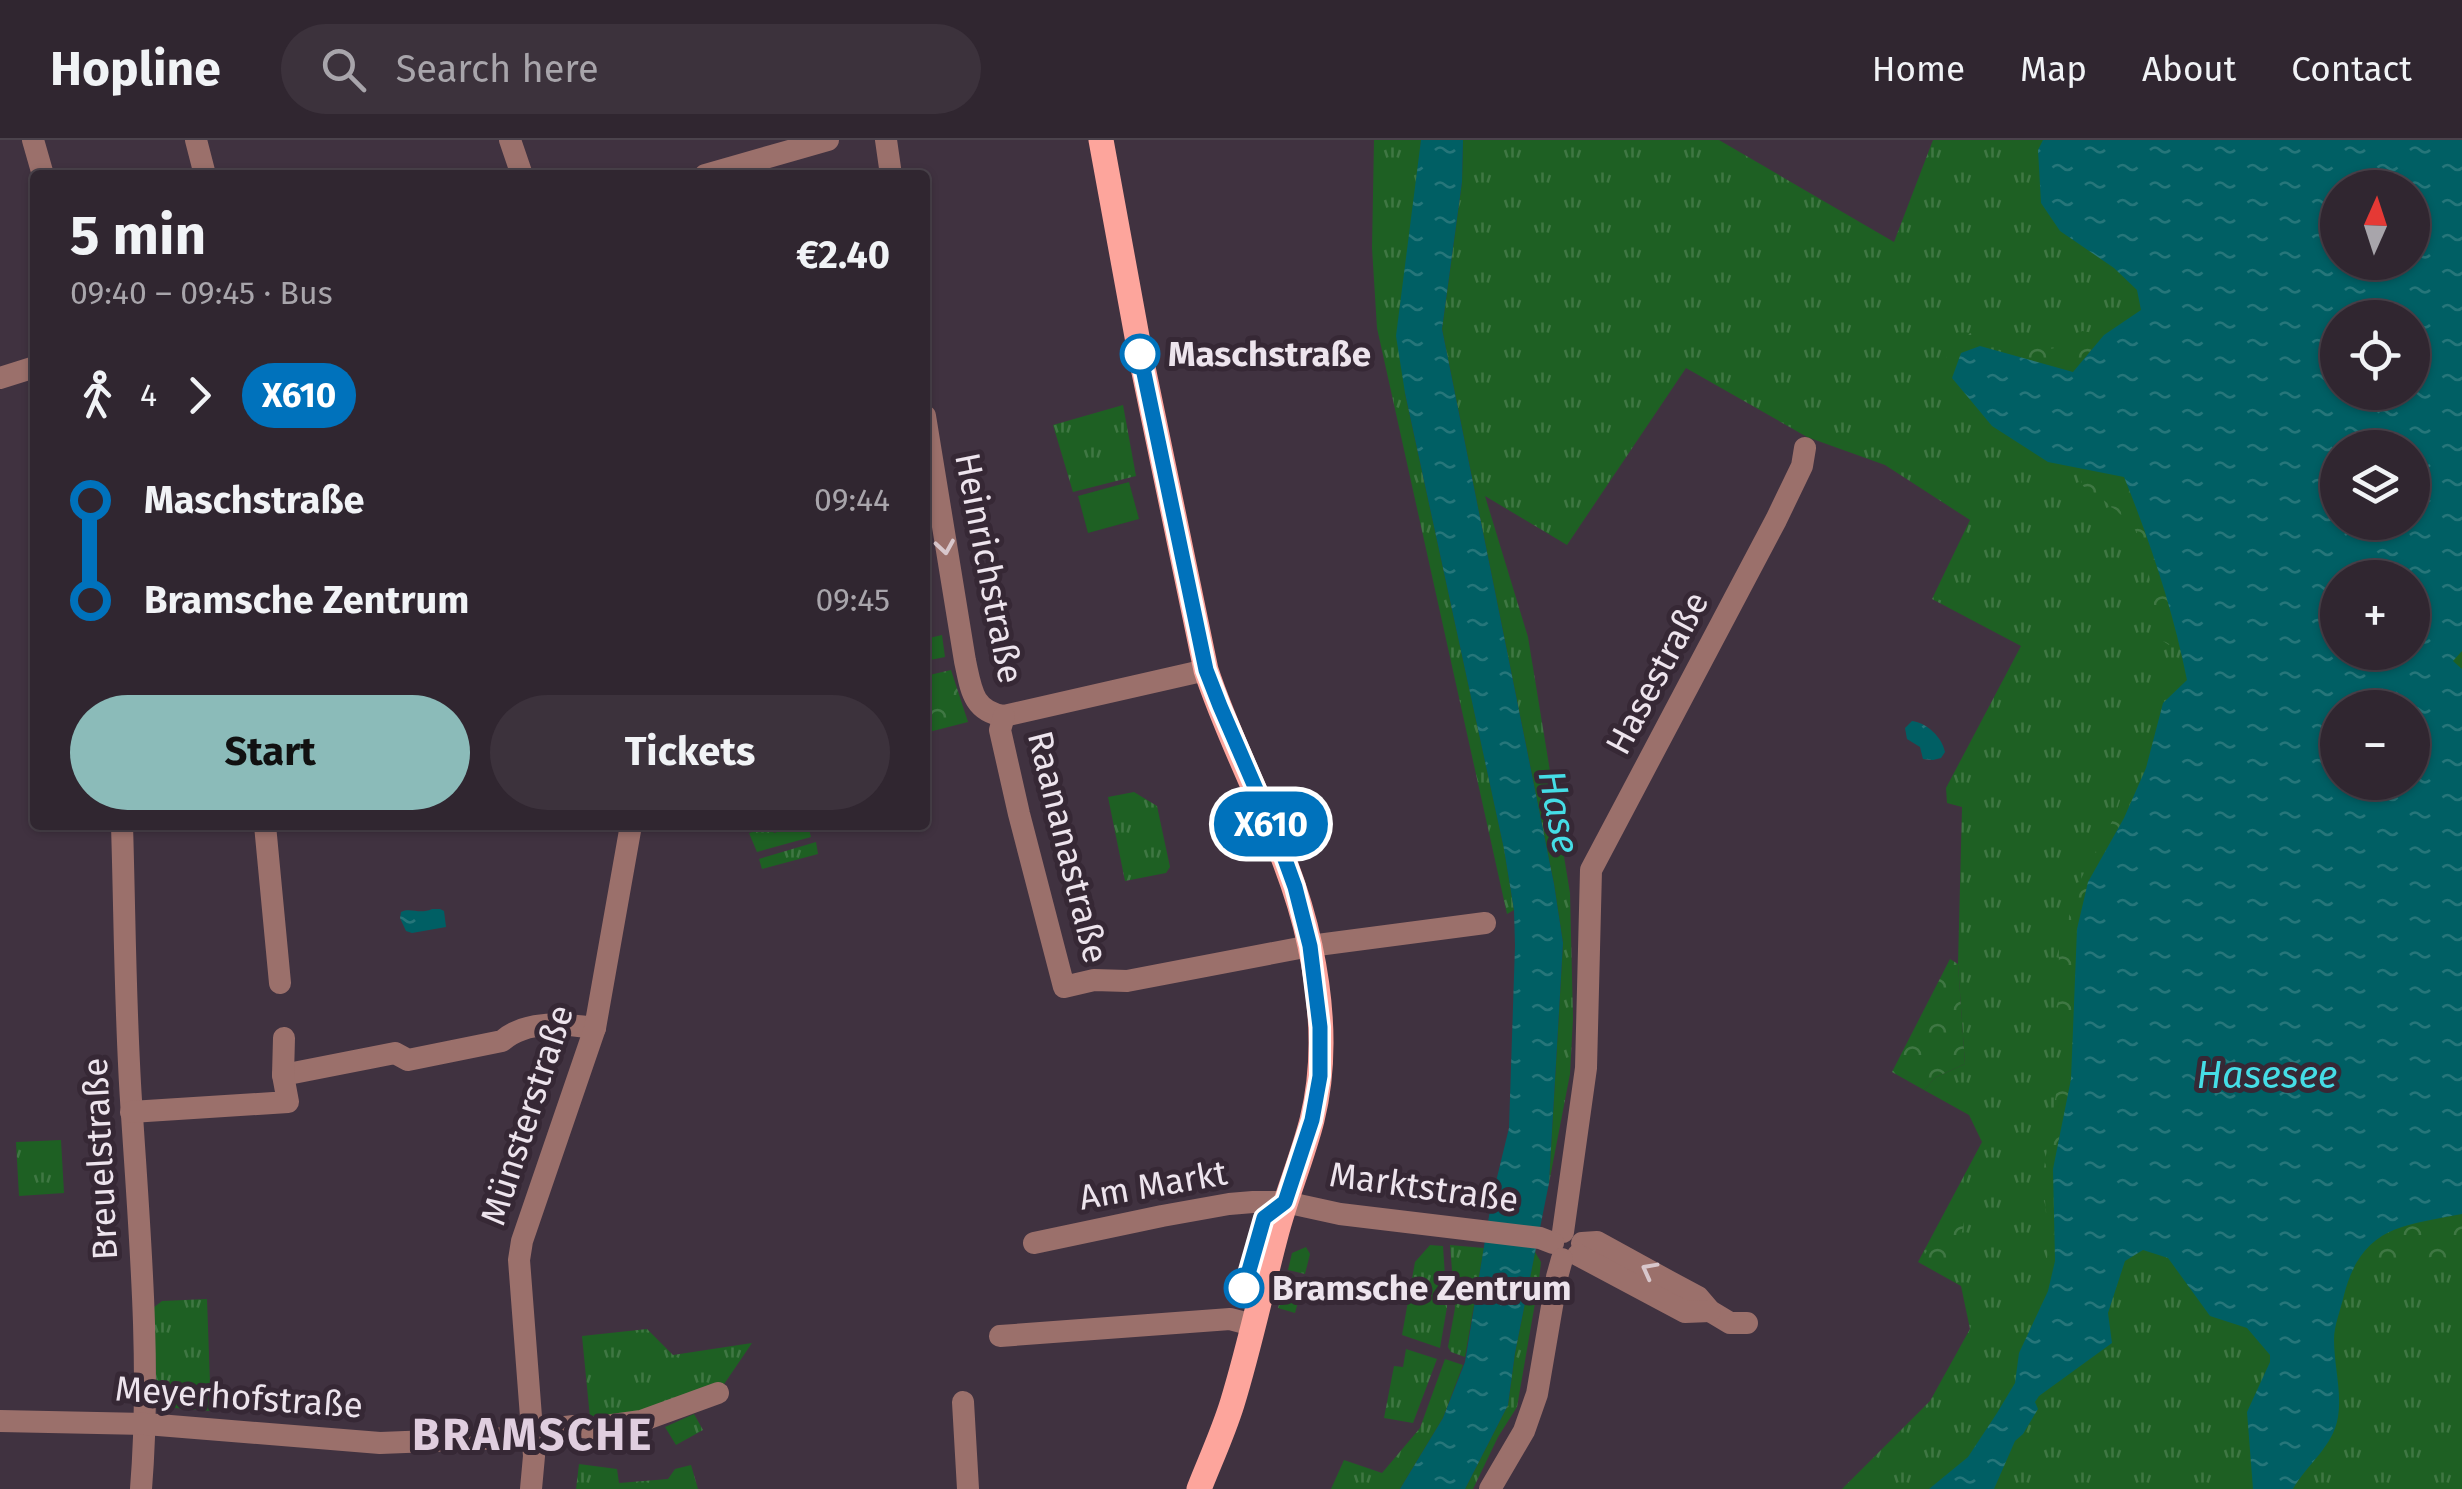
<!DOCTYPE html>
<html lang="en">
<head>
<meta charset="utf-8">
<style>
  :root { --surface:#302630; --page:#3c323c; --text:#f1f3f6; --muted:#a8a5ab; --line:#4b434c; --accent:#8bbbb9 }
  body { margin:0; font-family:"Fira Sans",sans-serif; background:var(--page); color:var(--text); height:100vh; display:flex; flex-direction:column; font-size:38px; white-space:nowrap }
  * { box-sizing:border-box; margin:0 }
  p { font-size:32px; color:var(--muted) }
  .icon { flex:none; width:55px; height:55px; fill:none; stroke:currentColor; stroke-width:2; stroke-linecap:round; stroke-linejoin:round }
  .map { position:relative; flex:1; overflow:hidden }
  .drawer { position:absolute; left:30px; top:30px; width:900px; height:660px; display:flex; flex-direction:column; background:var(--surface); border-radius:10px; box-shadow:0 2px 8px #0004,0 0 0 2px var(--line) }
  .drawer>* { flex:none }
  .badge { padding:0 20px; border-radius:32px; font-size:35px; line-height:65px }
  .needle { width:65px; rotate:3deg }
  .tools { position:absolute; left:2320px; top:30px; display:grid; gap:20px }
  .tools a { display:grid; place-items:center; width:110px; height:110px; border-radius:50%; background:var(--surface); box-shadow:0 2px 8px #0004,0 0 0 2px var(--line); font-size:50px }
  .map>.badge { position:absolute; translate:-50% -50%; box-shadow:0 0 0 5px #fff }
  .legs { display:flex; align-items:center; gap:15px; height:110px; padding:0 40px; font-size:32px }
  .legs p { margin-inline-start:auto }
  .head { display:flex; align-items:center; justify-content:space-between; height:170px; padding:0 40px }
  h1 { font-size:55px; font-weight:700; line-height:75px }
  .action { display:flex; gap:20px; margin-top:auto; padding:20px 40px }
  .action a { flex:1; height:115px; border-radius:60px; background:var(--accent); color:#111; font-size:40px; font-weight:700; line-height:115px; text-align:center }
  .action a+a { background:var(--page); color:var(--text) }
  ul { padding:0 40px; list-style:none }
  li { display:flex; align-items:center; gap:35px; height:100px; font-size:38px }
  li i { display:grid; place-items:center; width:15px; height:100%; margin:0 12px; background:currentColor }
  li i::after { content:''; width:25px; height:25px; margin:-12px; border:8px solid; border-radius:50%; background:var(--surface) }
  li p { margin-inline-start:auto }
  li:first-child i { background:linear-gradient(#0000 50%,currentColor 0) }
  li:last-child i { background:linear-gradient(currentColor 50%,#0000 0) }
  header { display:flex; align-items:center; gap:60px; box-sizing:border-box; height:140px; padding:0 50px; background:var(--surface); border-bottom:2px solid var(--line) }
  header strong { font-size:48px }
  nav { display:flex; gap:55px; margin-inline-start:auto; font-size:35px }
  .search { width:700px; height:90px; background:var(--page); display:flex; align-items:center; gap:25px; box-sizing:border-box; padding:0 35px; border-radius:55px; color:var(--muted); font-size:38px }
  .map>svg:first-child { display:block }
  .grass { fill:url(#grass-tufts); fill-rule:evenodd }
  .forest { fill:url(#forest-crowns) }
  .pitch { fill:#1e6023 }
  .water { fill:url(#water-ripples); fill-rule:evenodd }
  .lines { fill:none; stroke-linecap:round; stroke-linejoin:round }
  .minor { stroke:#9b706b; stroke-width:22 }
  .major { stroke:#fda59c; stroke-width:25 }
  .oneway { stroke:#d8c7cc }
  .line-1-casing { stroke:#fff; stroke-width:22 }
  .line-1 { stroke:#0072bc; stroke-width:15 }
  .stop-1-dot { fill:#fff; stroke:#0072bc; stroke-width:5 }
  .labels { text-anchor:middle; stroke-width:10; stroke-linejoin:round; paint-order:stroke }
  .stop-label { font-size:35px; font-weight:bold; fill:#ede4ed; stroke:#362835; text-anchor:start }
  .street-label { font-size:35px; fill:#ede4ed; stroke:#362835 }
  .water-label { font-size:38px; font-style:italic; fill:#45dde6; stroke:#362835 }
  .district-label { font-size:45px; font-weight:bold; letter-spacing:2.5px; fill:#e0cedf; stroke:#362835 }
</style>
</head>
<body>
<header>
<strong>Hopline</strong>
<div class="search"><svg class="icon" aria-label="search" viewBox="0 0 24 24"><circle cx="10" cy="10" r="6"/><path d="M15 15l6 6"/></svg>Search here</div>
<nav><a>Home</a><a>Map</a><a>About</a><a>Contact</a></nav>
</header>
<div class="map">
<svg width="2462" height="1349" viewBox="0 0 2462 1349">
  <defs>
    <pattern id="grass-tufts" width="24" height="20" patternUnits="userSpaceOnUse" patternTransform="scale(2.5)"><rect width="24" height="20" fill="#1e6023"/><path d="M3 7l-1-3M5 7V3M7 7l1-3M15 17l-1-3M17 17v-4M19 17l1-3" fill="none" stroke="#3f7743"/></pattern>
    <pattern id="forest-crowns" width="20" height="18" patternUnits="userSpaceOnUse" patternTransform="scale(2.5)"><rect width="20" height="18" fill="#1e6023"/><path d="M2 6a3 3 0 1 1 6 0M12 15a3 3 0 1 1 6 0" fill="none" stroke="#3f7743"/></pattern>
    <pattern id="water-ripples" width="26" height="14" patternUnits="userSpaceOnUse" patternTransform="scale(2.5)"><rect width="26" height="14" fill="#005f64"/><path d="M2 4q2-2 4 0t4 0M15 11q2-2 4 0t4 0" fill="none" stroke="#26767a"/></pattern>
  </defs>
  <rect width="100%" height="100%" fill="#403240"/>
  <g class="grass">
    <path d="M 1374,0 L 1421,0 L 1405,253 L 1504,708 L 1514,770 L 1507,774 L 1377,188 L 1372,108 Z"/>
    <path d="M 1463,0 L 1719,0 L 1894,102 L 1933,0 L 2462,0 L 2462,1349 L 1842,1349 L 1930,1261 L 1970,1189 L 1961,1146 L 1918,1122 L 1982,1002 L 1969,975 L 1924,950 L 1936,937 L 1965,924 L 1958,824 L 1962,667 L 1947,663 L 1946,648 L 2021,506 L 1932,459 L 1970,380 L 1885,325 L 1807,297 L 1686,228 L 1567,405 L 1485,356 L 1528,497 L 1570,753 L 1573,878 L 1570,934 L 1549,1043 L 1563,803 L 1554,744 L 1442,189 L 1462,42 ZM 2338,48 L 2412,48 L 2412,122 L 2338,122 ZM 2338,178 L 2412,178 L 2412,252 L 2338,252 ZM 2338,308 L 2412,308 L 2412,382 L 2338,382 ZM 2338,438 L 2412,438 L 2412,512 L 2338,512 ZM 2338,568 L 2412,568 L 2412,642 L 2338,642 Z"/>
    <path d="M 1123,265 L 1136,336 L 1073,352 L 1053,285 Z"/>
    <path d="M 1134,652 L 1157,666 L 1170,727 L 1166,733 L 1125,741 L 1108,657 Z"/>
    <path d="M 781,685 L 808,685 L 811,697 L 757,712 L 749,693 L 765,688 L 775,693 L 780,690 Z"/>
    <path d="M 816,702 L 818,714 L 762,729 L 759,719 Z"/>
    <path d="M 61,1000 L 64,1053 L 19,1056 L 16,1002 Z"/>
    <path d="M 1430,1105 L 1443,1106 L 1447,1167 L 1440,1208 L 1402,1195 L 1415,1122 Z"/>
    <path d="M 1450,1105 L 1484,1108 L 1465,1217 L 1451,1212 L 1448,1207 L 1455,1168 Z"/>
    <path d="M 1306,1107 L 1310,1114 L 1305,1134 L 1288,1130 L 1292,1113 Z"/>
    <path d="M 1535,1112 L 1541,1122 L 1539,1140 L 1517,1267 L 1498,1297 L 1473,1349 L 1465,1349 L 1508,1265 L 1515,1213 Z"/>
    <path d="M 1286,1140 L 1303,1143 L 1295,1173 L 1278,1168 Z"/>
    <path d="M 207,1159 L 211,1271 L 163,1267 L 157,1260 L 153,1168 L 162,1161 Z"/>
    <path d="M 647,1189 L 673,1215 L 752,1203 L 718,1253 L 591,1288 L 582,1196 Z"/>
    <path d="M 1406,1209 L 1437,1219 L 1413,1283 L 1384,1278 L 1394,1226 L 1403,1227 Z"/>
    <path d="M 1445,1219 L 1463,1225 L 1443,1278 L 1400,1349 L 1331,1349 L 1344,1320 L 1382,1333 L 1420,1288 Z"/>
    <path d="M 694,1274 L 703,1290 L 676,1305 L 665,1287 Z"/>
    <path d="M 579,1324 L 617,1329 L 619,1343 L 668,1339 L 675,1329 L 691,1325 L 698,1349 L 576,1349 Z"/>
  </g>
  <g class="forest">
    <path d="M 2082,191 L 2104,195 L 2073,232 L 2003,213 L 2011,202 C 2045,209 2054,217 2082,191 Z"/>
    <path d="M 1973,192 L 1985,199 L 1985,208 L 1980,207 L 1953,238 L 1957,244 L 1947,243 L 1940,232 L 1953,201 Z"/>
    <path d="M 2077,328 L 2124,337 C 2145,390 2168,443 2179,499 L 2169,505 L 2160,499 L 2148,429 L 2137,392 L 2126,379 L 2100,357 L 2083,346 Z"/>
    <path d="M 942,495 L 945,517 L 925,521 L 925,499 Z"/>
    <path d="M 951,530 L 968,582 L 925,593 L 925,536 Z"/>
    <path d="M 2128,653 L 2134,655 L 2077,789 L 2073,907 L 2062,900 L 2058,886 L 2059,804 L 2068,793 C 2067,739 2108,706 2121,657 Z"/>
    <path d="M 1950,819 L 1958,824 L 1965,924 L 1936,937 L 1924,950 L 1892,932 Z"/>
    <path d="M 2056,931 L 2063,931 L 2071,939 L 2053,1029 L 2055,1121 L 2050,1142 L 2046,1142 L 2048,1100 L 2043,1034 L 2056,954 L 2052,938 Z"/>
    <path d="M 2462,1074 L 2462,1116 L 2447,1119 L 2440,1115 L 2372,1131 L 2351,1131 C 2377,1084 2414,1084 2462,1074 Z"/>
    <path d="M 1961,1076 L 1964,1081 L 1954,1133 C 1944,1133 1928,1126 1923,1117 L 1944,1085 Z"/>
  </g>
  <path class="pitch" d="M 1129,342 L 1139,379 L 1088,393 L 1078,356 Z"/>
  <g class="water">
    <path d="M 1421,0 L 1463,0 L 1462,42 L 1442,189 L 1554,744 L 1563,803 L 1549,1043 L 1515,1213 L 1508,1265 L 1465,1349 L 1400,1349 L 1443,1278 L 1465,1222 L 1492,1058 L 1509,988 L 1515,806 L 1514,770 L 1504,709 L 1405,253 L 1396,196 Z"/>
    <path d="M 2043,0 L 2462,0 L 2462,511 L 2453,521 L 2462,529 L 2462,1074 C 2402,1086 2362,1086 2344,1155 C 2341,1169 2334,1185 2334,1200 C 2334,1225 2342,1252 2338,1277 C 2333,1307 2307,1324 2293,1349 L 2253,1349 L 2247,1272 L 2270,1222 L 2270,1215 L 2247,1188 L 2210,1176 L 2168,1118 L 2143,1110 L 2125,1121 L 2108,1173 L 2112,1203 L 2039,1256 L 2035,1262 L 2038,1269 L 2023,1294 L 2015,1301 L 1994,1349 L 1929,1349 L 1968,1317 L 1997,1273 L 2015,1243 L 2019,1213 L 2048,1151 L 2055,1121 L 2053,1029 L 2071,939 L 2077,789 L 2088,742 L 2124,678 L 2146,628 L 2163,563 L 2187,540 C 2173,470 2151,404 2124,337 L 2048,322 L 1992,286 L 1952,238 L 1961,213 L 1980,206 L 2073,232 L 2104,195 L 2141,170 L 2137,150 L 2114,128 L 2060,91 L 2041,63 L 2038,10 ZM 2338,48 L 2412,48 L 2412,122 L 2338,122 ZM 2338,178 L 2412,178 L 2412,252 L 2338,252 ZM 2338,308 L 2412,308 L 2412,382 L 2338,382 ZM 2338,438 L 2412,438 L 2412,512 L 2338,512 ZM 2338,568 L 2412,568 L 2412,642 L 2338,642 Z"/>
    <path d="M 1912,581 C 1927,583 1942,597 1945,612 L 1941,618 L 1933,620 L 1923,619 L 1920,607 L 1907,599 L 1905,588 Z"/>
    <path d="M 432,769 L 440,769 L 444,771 L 446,787 L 412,793 L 406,791 L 400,778 L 401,772 C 411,767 419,775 432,769 Z"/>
  </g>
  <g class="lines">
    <g class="minor">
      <path d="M 33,0 L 43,35"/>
      <path d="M 196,0 L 205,35"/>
      <path d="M 510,0 L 522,35"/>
      <path d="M 886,0 L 891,35"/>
      <path d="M 705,35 L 828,0"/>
      <path d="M 0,238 L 35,227"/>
      <path d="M 925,276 L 965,521 C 971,548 972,571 1004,576 L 1206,530"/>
      <path d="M 1004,576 L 1000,590 L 1019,674 L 1064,847 L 1094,840 L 1127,841 L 1310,806 L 1485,783"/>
      <path d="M 122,685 C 125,782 125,879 132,975 C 140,1099 151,1225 141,1349"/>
      <path d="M 265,685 L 280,843"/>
      <path d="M 283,935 L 395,913 L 408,920 L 502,901 C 527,879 565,884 595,888"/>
      <path d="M 131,972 L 288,962 L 283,935 L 284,898"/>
      <path d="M 1563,1092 L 1586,928 L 1591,730 L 1776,380 L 1802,326 L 1805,308"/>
      <path d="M 1034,1103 L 1162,1076 L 1229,1064 L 1253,1062 L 1285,1062 L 1340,1074 L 1540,1098 L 1553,1103"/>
      <path d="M 1582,1103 L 1597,1102 L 1668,1141 L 1698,1157 L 1710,1171 L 1730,1183 L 1747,1183"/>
      <path d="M 1578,1115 L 1685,1172 L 1710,1171"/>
      <path d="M 1000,1196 L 1230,1179 L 1253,1185"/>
      <path d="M 963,1262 L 968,1349"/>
      <path d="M 0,1281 L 146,1284 L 380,1303 L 508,1298 L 556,1288 L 574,1286 L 591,1288 L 641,1281 L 718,1253"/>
      <path d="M 531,1349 L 534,1316 L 519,1120 L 522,1101 L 595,888 L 631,685"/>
      <path d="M 1490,1349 L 1524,1291 L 1537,1254 L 1557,1137 L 1562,1119"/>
    </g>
    <path class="major" d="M 1101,0 L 1140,213 L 1206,530 C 1237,624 1290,709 1310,806 C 1322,862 1326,924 1312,980 C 1302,1019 1286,1056 1276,1095 C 1261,1152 1249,1209 1232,1264 C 1223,1293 1210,1321 1199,1349"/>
  </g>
  <defs><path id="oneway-chevron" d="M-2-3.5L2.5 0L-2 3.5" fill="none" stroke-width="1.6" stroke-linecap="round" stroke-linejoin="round" transform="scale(2.5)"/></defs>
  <g class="oneway">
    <use href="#oneway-chevron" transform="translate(945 407) rotate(81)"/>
    <use href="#oneway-chevron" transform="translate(1649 1130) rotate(-152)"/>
  </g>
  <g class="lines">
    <g class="line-1-casing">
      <path id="line-1" d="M 1140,214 L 1206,530 L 1220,566 L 1278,700 L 1295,747 L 1310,806 L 1320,887 L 1320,936 L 1312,980 L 1285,1062 L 1264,1078 L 1244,1148"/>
    </g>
    <use href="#line-1" class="line-1"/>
  </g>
  <g class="stop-1-dot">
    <circle cx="1140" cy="214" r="18"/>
    <circle cx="1244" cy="1148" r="18"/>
  </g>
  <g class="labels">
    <g class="stop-label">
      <text x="1168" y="226">Maschstraße</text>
      <text x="1272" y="1160">Bramsche Zentrum</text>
    </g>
    <g class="street-label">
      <text transform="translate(989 428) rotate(79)" y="12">Heinrichstraße</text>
      <text transform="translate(1657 533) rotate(-62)" y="12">Hasestraße</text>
      <text transform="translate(1068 707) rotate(76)" y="12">Raananastraße</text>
      <text transform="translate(527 975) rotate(-72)" y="12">Münsterstraße</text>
      <text transform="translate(100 1019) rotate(-93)" y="12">Breuelstraße</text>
      <text transform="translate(1153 1045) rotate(-10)" y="12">Am Markt</text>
      <text transform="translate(1424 1047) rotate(8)" y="12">Marktstraße</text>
      <text transform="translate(239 1257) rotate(4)" y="12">Meyerhofstraße</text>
    </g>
    <g class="water-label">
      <text transform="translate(1559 672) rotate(79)" y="13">Hase</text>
      <text x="2267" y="948">Hasesee</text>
    </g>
    <g class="district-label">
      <text x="533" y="1310">BRAMSCHE</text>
    </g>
  </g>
</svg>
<div class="tools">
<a><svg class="needle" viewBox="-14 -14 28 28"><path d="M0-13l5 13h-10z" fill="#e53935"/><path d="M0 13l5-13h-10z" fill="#a8a5ab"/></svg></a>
<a><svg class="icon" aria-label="locate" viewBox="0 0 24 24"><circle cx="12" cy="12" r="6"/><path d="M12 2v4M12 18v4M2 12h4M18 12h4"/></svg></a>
<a><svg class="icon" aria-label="layers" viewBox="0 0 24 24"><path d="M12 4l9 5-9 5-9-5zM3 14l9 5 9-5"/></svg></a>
<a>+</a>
<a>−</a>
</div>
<b class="badge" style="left:1271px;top:684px;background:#0072bc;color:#fff">X610</b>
<section class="drawer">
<div class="head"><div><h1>5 min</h1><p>09:40 – 09:45 · Bus</p></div><b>€2.40</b></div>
<div class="legs"><svg class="icon" aria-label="walk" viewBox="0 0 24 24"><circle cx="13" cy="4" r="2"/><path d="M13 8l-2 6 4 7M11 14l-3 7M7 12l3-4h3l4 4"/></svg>4<svg class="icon" aria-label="forward" viewBox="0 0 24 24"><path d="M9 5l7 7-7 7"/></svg><b class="badge" style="background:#0072bc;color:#fff">X610</b></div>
<ul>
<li><i style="color:#0072bc"></i><b>Maschstraße</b><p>09:44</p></li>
<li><i style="color:#0072bc"></i><b>Bramsche Zentrum</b><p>09:45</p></li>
</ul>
<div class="action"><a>Start</a><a>Tickets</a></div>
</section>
</div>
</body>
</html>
